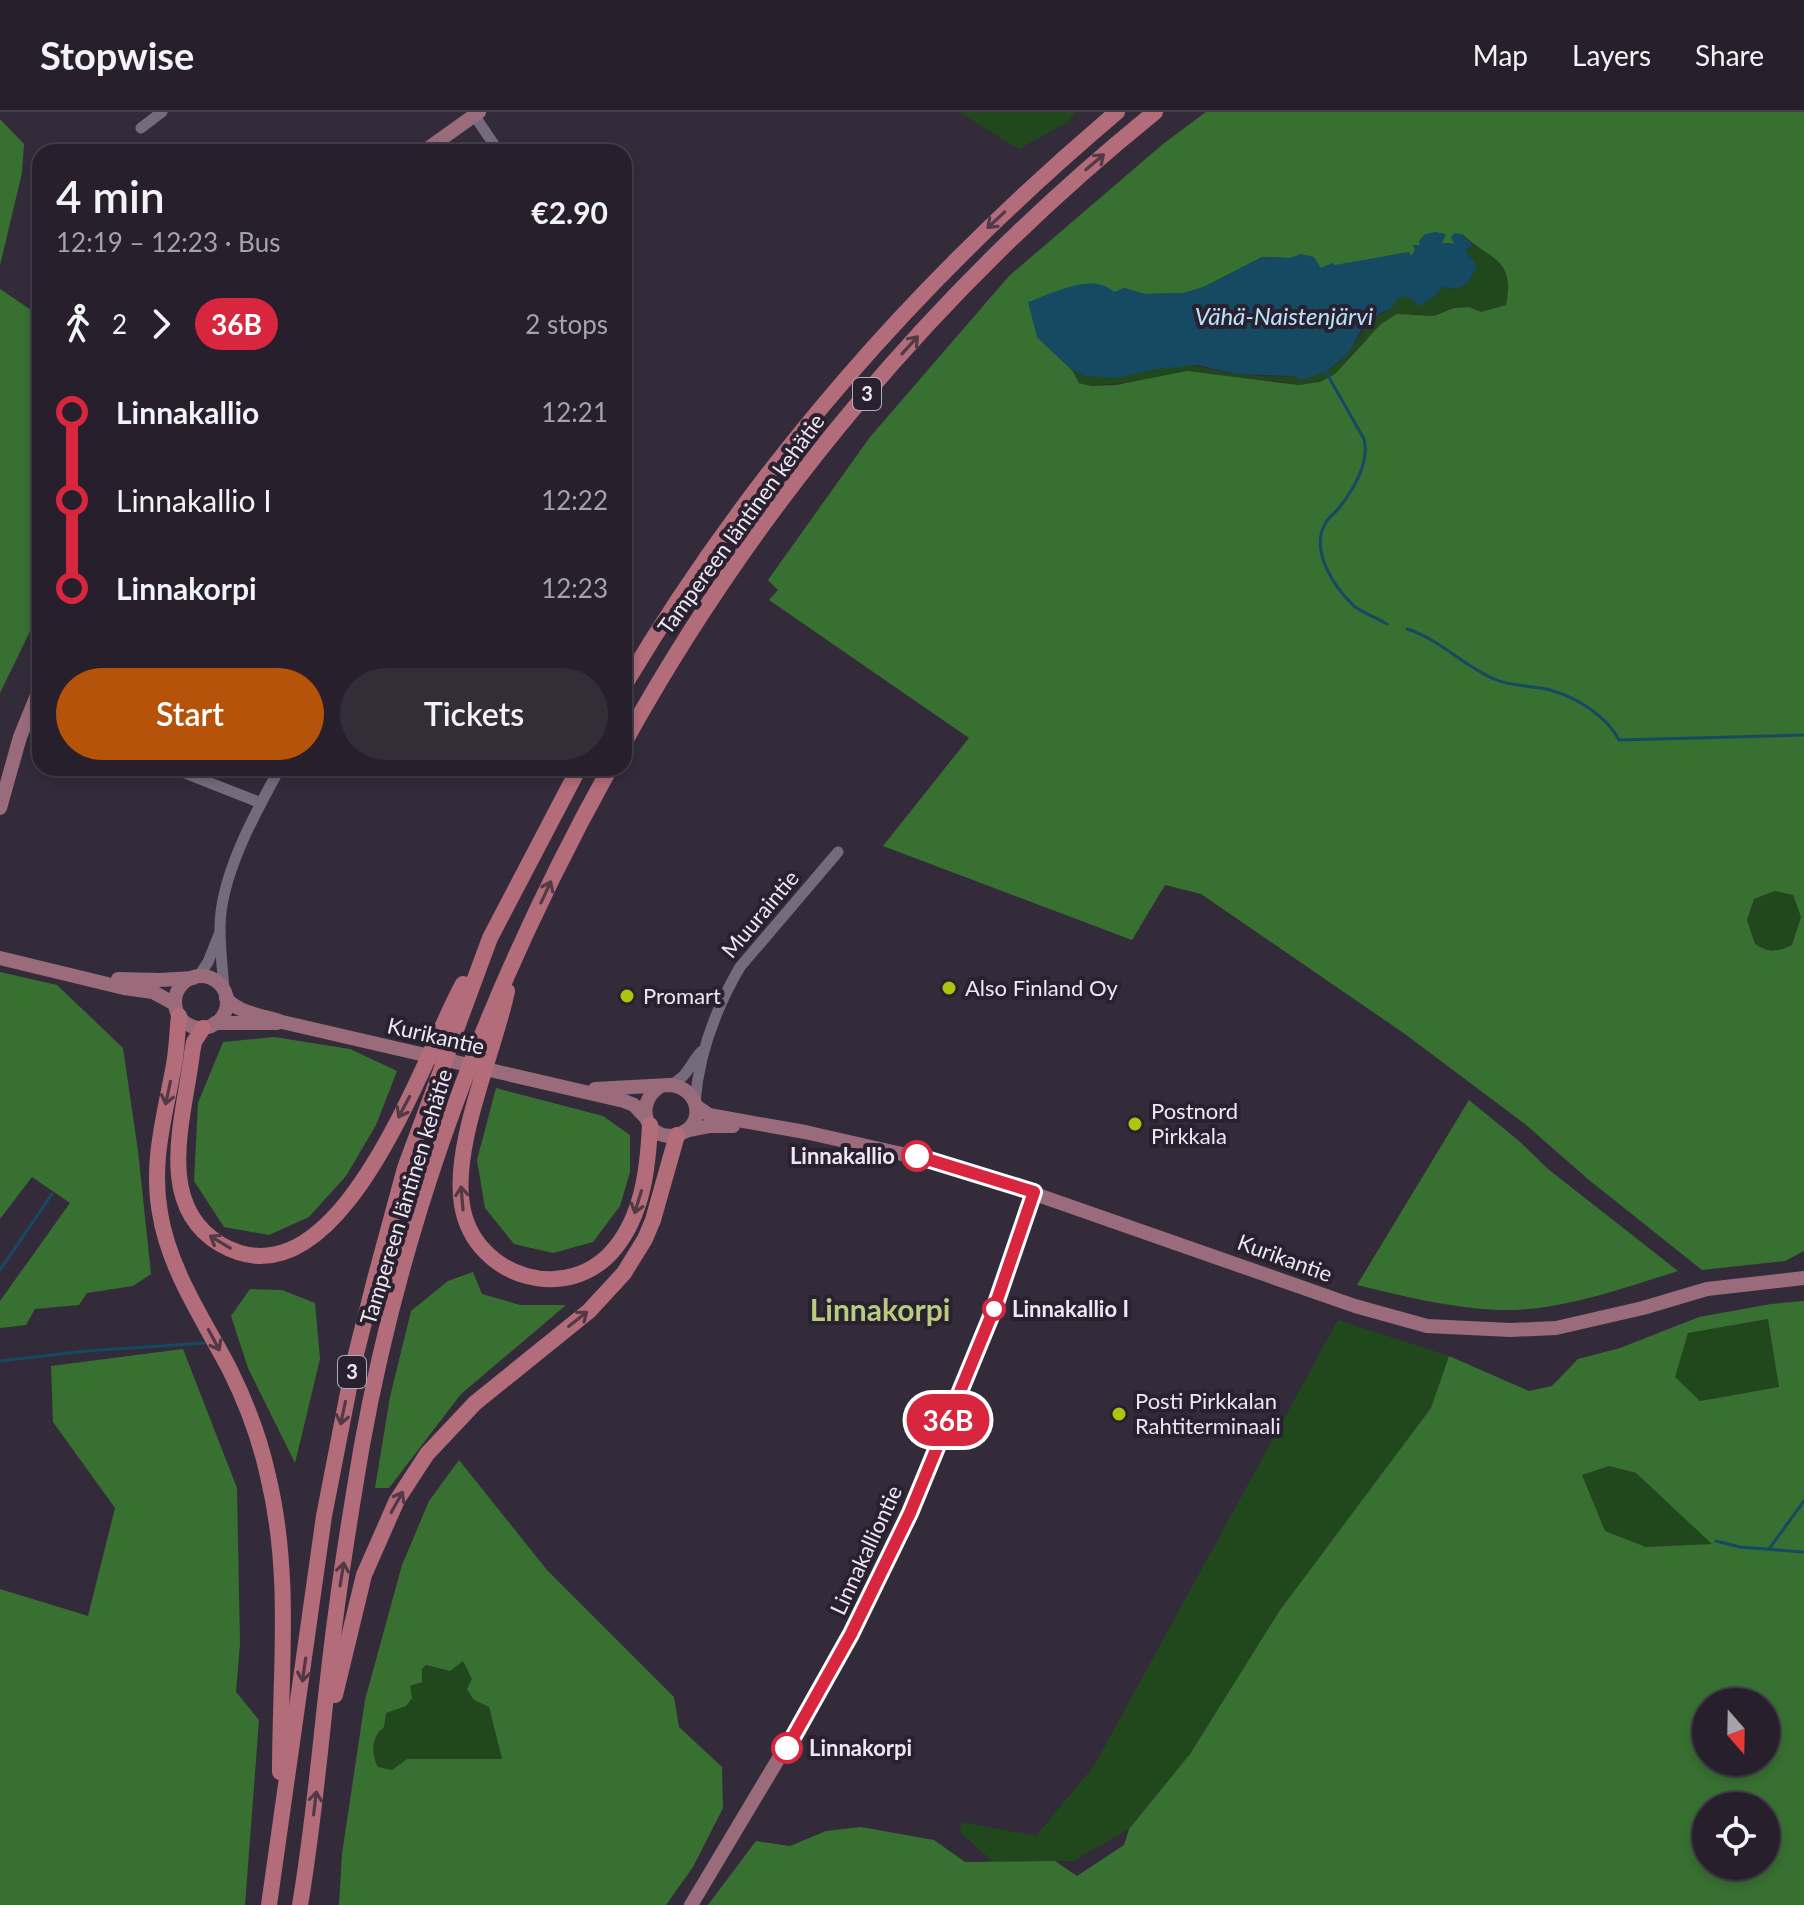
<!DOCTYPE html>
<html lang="en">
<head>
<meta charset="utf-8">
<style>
  :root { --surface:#27202c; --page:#332d38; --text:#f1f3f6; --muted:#a4a3a9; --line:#433e48; --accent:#b45309 }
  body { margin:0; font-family:Lato,sans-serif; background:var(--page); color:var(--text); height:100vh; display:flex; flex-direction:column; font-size:30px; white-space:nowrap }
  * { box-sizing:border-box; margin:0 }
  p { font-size:26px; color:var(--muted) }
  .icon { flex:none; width:44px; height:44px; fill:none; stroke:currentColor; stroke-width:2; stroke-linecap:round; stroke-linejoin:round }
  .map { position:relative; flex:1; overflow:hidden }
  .panel { position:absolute; left:32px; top:32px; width:600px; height:632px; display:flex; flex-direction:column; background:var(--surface); border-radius:24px; box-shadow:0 4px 12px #0003,0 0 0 2px var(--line) }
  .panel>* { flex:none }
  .badge { padding:0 16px; border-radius:26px; font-size:28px; line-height:52px }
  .needle { width:52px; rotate:160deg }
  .controls { position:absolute; left:1692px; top:1576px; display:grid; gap:16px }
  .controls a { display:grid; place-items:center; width:88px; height:88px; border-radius:50%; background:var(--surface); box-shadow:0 4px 12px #0003,0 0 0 2px var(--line); font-size:40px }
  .map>.badge { position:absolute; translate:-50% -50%; box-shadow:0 0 0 4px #fff }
  .legs { display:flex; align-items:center; gap:12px; height:88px; padding:0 24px; font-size:26px }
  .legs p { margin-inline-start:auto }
  .overview { display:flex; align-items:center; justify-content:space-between; height:136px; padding:0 24px }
  h1 { font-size:44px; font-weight:600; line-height:60px }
  .button { display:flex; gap:16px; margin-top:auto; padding:16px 24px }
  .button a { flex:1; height:92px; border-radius:48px; background:var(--accent); color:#fff; font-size:32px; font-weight:600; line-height:92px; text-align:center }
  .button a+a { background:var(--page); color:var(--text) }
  ul { padding:0 24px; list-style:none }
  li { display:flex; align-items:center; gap:28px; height:88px; font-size:30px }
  li i { display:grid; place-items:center; width:12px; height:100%; margin:0 10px; background:currentColor }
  li i::after { content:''; width:20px; height:20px; margin:-10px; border:6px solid; border-radius:50%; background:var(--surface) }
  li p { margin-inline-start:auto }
  li:first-child i { background:linear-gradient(#0000 50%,currentColor 0) }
  li:last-child i { background:linear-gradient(currentColor 50%,#0000 0) }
  header { display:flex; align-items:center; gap:48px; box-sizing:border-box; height:112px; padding:0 40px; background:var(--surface); border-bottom:2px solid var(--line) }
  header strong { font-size:38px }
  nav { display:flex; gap:44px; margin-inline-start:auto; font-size:28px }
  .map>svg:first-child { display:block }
  .green { fill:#21481d }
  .forest { fill:#387032; fill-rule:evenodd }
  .water { fill:#164962 }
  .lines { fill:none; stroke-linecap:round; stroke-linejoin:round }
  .stream { stroke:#164962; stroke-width:3 }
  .minor { stroke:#756b7c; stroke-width:11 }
  .major { stroke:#9a6c7b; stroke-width:14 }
  .highway { stroke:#b36c7a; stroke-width:16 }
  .oneway { stroke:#533846 }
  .line-1-casing { stroke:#fff; stroke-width:18 }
  .line-1 { stroke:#d7263d; stroke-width:12 }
  .poi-dot { fill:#adc60d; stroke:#2a2130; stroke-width:3 }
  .stop-1-dot { fill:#fff; stroke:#d7263d; stroke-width:4 }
  .labels { text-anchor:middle; stroke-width:8; stroke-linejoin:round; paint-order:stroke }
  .shield { fill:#2a2130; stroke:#b2acb7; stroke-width:2 }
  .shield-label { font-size:20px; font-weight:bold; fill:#ede7f1 }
  .street-label { font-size:22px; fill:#ede7f1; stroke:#2a2130 }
  .poi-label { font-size:22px; fill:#ede7f1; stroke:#2a2130; text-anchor:start }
  .stop-label { font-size:22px; font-weight:bold; fill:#ede7f1; stroke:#2a2130; text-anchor:start }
  .water-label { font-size:24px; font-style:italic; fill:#b7e3fc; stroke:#2a2130 }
  .district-label { font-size:30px; font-weight:bold; fill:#baca7f; stroke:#2a2130 }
</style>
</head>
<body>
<header>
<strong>Stopwise</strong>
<nav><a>Map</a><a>Layers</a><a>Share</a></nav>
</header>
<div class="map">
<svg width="1804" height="1793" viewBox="0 0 1804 1793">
  <rect width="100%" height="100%" fill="#342b3a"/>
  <g class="green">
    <path d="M 959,0 L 1076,0 L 1066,11 L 1019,37 Z"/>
    <path d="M 1473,133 C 1503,146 1513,161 1506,193 L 1480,200 L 1469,195 L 1454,196 L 1434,204 L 1412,202 L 1362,231 L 1335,262 L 1320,270 L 1299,273 L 1278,269 L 1241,268 L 1212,262 L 1091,274 L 1079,271 L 1072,258 C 1112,275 1141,255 1181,253 C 1200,252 1216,260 1235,262 C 1256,264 1310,268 1327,259 C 1358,241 1358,210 1392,196 L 1397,187 L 1406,184 L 1432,186 L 1443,175 L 1456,177 L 1464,138 Z"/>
    <path d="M 1776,779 L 1793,783 L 1801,805 L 1792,833 C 1777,840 1769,841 1755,832 L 1747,808 L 1754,787 Z"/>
    <path d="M 1768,1207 L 1780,1275 L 1700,1289 L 1674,1265 L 1688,1221 Z"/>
    <path d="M 1338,1208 L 1449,1244 L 1431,1296 L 1280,1498 L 1190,1642 L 1129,1717 L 1073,1749 L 993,1750 L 960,1720 L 961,1710 L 1036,1724 L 1094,1654 Z"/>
    <path d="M 1609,1354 L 1636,1361 L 1713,1432 L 1646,1435 L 1605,1419 L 1582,1363 Z"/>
    <path d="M 463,1548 L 472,1567 L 468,1578 L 474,1588 L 489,1595 L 502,1648 L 407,1647 L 392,1658 L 378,1656 C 371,1642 371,1625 384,1615 L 386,1601 L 426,1553 L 450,1559 Z"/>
  </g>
  <g class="forest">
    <path d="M 1206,0 L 1804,0 L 1804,1139 L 1785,1149 L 1702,1158 L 1589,1068 L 1525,1012 L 1405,922 L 1201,782 L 1165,773 L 1132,828 L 883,734 L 969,626 L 769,488 L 778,478 L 768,468 L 870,325 L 1009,164 L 1163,32 ZM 1462,122 C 1489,148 1516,145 1506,193 L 1481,200 L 1469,195 L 1454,196 L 1434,204 L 1397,202 L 1381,212 L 1335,262 L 1320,270 L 1299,273 L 1187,259 L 1116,273 L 1091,274 L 1079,271 L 1072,258 L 1037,225 L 1124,176 L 1144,182 L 1184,181 L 1204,175 L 1262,145 L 1290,146 L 1321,157 L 1409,140 L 1411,144 C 1421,130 1438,130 1454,132 ZM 1775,779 L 1793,783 L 1801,805 L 1792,833 C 1777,840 1769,841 1755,832 L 1747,808 L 1754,787 Z"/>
    <path d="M 0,7 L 24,32 L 22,61 L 0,153 Z"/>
    <path d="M 0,177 L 40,204 L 40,499 L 0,581 Z"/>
    <path d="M 0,860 L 57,873 L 123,936 L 138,1039 L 151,1162 L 133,1174 L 87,1181 L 79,1193 L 35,1197 L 26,1213 L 0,1216 L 0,1189 L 70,1091 L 32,1065 L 0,1107 Z"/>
    <path d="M 274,925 L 350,937 L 397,959 L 376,1013 L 346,1064 L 309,1105 L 269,1123 L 224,1115 L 194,1069 L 198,991 L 223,930 Z"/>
    <path d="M 496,976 L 603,1004 L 630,1023 L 630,1060 L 620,1094 L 593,1130 L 553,1141 L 514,1132 L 485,1096 L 477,1048 Z"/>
    <path d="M 1469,988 L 1519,1029 L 1548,1057 L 1678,1159 C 1620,1177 1559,1200 1497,1198 C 1450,1196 1403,1184 1357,1173 Z"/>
    <path d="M 473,1160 L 482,1182 L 520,1193 L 566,1193 L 461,1282 L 389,1376 L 375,1376 L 390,1285 L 411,1199 L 448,1169 Z"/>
    <path d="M 250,1177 L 282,1178 L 315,1191 L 320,1247 L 295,1351 L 248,1256 L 231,1204 Z"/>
    <path d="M 1804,1189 L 1804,1793 L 708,1793 L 756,1729 L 790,1734 L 826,1719 L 861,1715 L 934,1728 L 965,1750 L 1055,1749 L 1077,1764 L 1124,1733 L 1129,1717 L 1190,1642 L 1280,1498 L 1431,1296 L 1449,1244 L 1529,1279 L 1552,1274 L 1578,1247 L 1620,1236 L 1699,1205 L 1771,1192 ZM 1768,1207 L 1779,1275 L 1700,1289 L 1675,1265 L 1688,1221 ZM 1609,1354 L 1636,1361 L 1712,1432 L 1646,1435 L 1605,1419 L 1582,1363 ZM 1706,1590 L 1766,1590 L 1766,1650 L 1706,1650 ZM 1706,1694 L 1766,1694 L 1766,1754 L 1706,1754 Z"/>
    <path d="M 183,1237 L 237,1376 L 240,1532 L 236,1580 L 259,1608 L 245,1793 L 0,1793 L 0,1477 L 88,1504 L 115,1396 L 53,1310 L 51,1254 Z"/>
    <path d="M 459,1348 L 547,1458 L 674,1585 L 679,1615 L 722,1655 L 723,1696 L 693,1755 L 666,1793 L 339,1793 L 342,1742 L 365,1588 L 402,1453 L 429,1389 ZM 463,1549 L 472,1567 L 467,1577 L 474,1588 L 489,1595 L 502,1647 L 407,1647 L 392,1658 L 378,1655 C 371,1642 371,1625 384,1615 L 386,1601 L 406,1594 L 412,1586 L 410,1574 L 422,1570 L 422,1557 L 426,1553 L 450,1559 Z"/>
  </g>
  <path class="water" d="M 1435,120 L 1446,122 L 1442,131 L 1454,132 L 1451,125 L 1454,121 L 1462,122 L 1473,133 L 1465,138 L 1477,154 C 1467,173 1465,179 1443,175 L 1432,186 L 1419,194 L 1407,184 L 1397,187 L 1392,196 L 1380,201 L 1361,218 L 1348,242 L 1326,260 L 1300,268 L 1296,264 L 1235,262 L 1198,253 L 1157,257 L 1116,266 L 1085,264 L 1072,258 L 1037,225 L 1028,190 C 1051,182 1093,159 1114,180 L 1124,176 L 1144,182 L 1184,181 L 1204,175 L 1262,145 L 1290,146 L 1301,142 L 1314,145 L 1321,156 L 1332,151 L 1335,153 L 1409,140 L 1411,144 L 1415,138 L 1413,133 L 1420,133 L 1419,129 L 1425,122 Z"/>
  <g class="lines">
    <g class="stream">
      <path d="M 1326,260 L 1364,327 C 1370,351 1353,378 1339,396 C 1335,401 1329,405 1326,410 C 1309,438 1334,475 1354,494 C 1363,501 1377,506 1387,512"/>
      <path d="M 1407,517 C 1440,527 1463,554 1494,567 C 1511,575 1532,573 1550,578 C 1576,585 1607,604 1619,628 L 1804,623"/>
      <path d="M 0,1158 L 52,1082"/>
      <path d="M 0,1249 L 86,1239 L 205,1231"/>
      <path d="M 1716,1429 L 1740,1435 L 1804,1440"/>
      <path d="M 1769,1437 L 1804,1389"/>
    </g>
    <g class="minor">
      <path d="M 472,0 L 499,40"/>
      <path d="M 141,16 L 162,0"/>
      <path d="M 172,656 L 261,691"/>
      <path d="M 198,865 L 208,850 L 220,820"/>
      <path d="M 224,880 C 223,859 220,838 220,818 C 219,766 255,701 280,656"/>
      <path d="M 669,973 C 688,966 690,951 702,939"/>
      <path d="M 695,990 C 699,941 716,896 740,855 L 838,740"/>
    </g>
    <g class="major">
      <path d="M 423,40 L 479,0"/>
      <path d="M 0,696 L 20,625 L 40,576"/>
      <path d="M 0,846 L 124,876 L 153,880 L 175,892"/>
      <circle cx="201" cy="890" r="26"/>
      <path d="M 118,867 L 160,868 L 193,866"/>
      <path d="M 226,886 C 237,901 265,904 282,910 L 624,989 L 634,993 L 646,1006"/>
      <path d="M 215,911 L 277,911"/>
      <path d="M 595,977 L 669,973 C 701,975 707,1016 676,1023 C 646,1030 633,990 661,974"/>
      <path d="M 696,994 L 709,1003 L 720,1005 L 805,1020 L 955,1054 L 1355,1194 L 1427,1214 L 1511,1218 L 1556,1216 L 1643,1196 L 1707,1177 L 1804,1166"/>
      <path d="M 685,1019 L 710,1014 L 733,1014"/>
      <path d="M 691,1793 L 828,1564 L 893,1436 L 994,1197 L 1034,1080"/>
    </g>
    <g class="highway">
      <path d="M 624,574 C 756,352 920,167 1117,0"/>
      <path d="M 624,631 C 758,389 940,174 1155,0"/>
      <path d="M 507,879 C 494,941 452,1032 462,1093 C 474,1167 570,1194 616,1135 C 643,1101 648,1055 650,1013"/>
      <path d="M 179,904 C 177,921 177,940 173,958 C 164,1007 151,1051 160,1101 C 169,1157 203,1207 229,1256 C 246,1290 260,1327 268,1364 C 292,1463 280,1560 280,1660"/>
      <path d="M 203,916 L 194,930 L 192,941 C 185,1003 153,1092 220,1132 C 340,1202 423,944 463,872"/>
      <path d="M 335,1583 L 364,1463 L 397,1388 L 427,1342 L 475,1291 L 589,1199 L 624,1161 L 645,1127 L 653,1108 L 677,1023"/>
      <path d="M 269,1793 L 324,1404 L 354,1250 L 375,1167 L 405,1056 L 490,826 L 579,656"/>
      <path d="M 300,1793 C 317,1694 323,1593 337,1494 C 344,1440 353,1386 362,1333 C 405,1095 493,867 610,656"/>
    </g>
  </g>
  <defs><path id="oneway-shaft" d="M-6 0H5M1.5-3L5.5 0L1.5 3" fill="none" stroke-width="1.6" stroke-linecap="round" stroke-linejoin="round" transform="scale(2)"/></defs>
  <g class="oneway">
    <use href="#oneway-shaft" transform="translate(1095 50) rotate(-40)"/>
    <use href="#oneway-shaft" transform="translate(996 108) rotate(137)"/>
    <use href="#oneway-shaft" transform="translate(910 233) rotate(-48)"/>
    <use href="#oneway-shaft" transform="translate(546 780) rotate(-65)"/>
    <use href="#oneway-shaft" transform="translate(168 981) rotate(102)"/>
    <use href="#oneway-shaft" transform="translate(404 995) rotate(118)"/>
    <use href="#oneway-shaft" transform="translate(462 1086) rotate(-95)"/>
    <use href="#oneway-shaft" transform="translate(638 1090) rotate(107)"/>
    <use href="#oneway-shaft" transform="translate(220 1130) rotate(-149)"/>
    <use href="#oneway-shaft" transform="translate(578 1207) rotate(-38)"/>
    <use href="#oneway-shaft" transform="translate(214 1228) rotate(62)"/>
    <use href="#oneway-shaft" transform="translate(343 1301) rotate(102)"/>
    <use href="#oneway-shaft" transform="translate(397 1390) rotate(-61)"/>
    <use href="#oneway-shaft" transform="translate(342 1462) rotate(-81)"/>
    <use href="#oneway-shaft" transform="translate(304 1558) rotate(98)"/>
    <use href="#oneway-shaft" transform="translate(315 1691) rotate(-83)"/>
  </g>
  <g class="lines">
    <g class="line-1-casing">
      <path id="line-1" d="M 787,1636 L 851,1522 L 910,1401 L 994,1197 L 1034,1080 L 917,1044"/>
    </g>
    <use href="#line-1" class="line-1"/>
  </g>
  <g class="poi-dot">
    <circle cx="949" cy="876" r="8"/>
    <circle cx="627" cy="884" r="8"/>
    <circle cx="1135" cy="1012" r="8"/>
    <circle cx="1119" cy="1302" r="8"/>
  </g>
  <g class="stop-1-dot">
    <circle cx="917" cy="1044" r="14"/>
    <circle cx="994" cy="1197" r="10"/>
    <circle cx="787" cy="1636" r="14"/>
  </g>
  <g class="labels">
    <g class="shield">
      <rect x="853" y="266" width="28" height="32" rx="6"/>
      <rect x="338" y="1244" width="28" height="32" rx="6"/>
    </g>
    <g class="shield-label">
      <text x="867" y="289">3</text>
      <text x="352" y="1267">3</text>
    </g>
    <g class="street-label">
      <text transform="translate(741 412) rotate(-54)" y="8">Tampereen läntinen kehätie</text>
      <text transform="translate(760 802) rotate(-50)" y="8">Muuraintie</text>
      <text transform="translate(436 924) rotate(13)" y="8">Kurikantie</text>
      <text transform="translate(406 1085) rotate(-73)" y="8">Tampereen läntinen kehätie</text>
      <text transform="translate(1285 1146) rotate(20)" y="8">Kurikantie</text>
      <text transform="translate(866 1438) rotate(-65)" y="8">Linnakalliontie</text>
    </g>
    <g class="poi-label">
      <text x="965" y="884">Also Finland Oy</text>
      <text x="643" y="892">Promart</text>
      <text x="1151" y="1007">Postnord<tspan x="1151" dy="25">Pirkkala</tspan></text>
      <text x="1135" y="1297">Posti Pirkkalan<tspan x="1135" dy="25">Rahtiterminaali</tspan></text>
    </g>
    <g class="stop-label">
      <text x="895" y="1052" text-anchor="end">Linnakallio</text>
      <text x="1012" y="1205">Linnakallio I</text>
      <text x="809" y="1644">Linnakorpi</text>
    </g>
    <g class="water-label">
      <text x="1284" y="213">Vähä-Naistenjärvi</text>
    </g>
    <g class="district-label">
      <text x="880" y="1209">Linnakorpi</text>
    </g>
  </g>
</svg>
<div class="controls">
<a><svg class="needle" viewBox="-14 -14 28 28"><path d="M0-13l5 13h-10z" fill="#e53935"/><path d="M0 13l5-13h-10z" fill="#a4a3a9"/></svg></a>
<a><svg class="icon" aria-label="locate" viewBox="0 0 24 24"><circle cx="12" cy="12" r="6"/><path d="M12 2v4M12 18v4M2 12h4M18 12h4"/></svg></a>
</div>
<b class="badge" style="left:948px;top:1308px;background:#d7263d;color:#fff">36B</b>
<section class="panel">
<div class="overview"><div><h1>4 min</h1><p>12:19 – 12:23 · Bus</p></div><b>€2.90</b></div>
<div class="legs"><svg class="icon" aria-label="walk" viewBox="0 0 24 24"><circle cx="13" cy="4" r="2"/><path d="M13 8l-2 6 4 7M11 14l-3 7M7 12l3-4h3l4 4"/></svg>2<svg class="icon" aria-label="forward" viewBox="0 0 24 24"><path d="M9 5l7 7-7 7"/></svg><b class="badge" style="background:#d7263d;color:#fff">36B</b><p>2 stops</p></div>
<ul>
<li><i style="color:#d7263d"></i><b>Linnakallio</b><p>12:21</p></li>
<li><i style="color:#d7263d"></i><span>Linnakallio I</span><p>12:22</p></li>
<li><i style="color:#d7263d"></i><b>Linnakorpi</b><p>12:23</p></li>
</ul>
<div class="button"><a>Start</a><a>Tickets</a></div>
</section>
</div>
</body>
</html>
